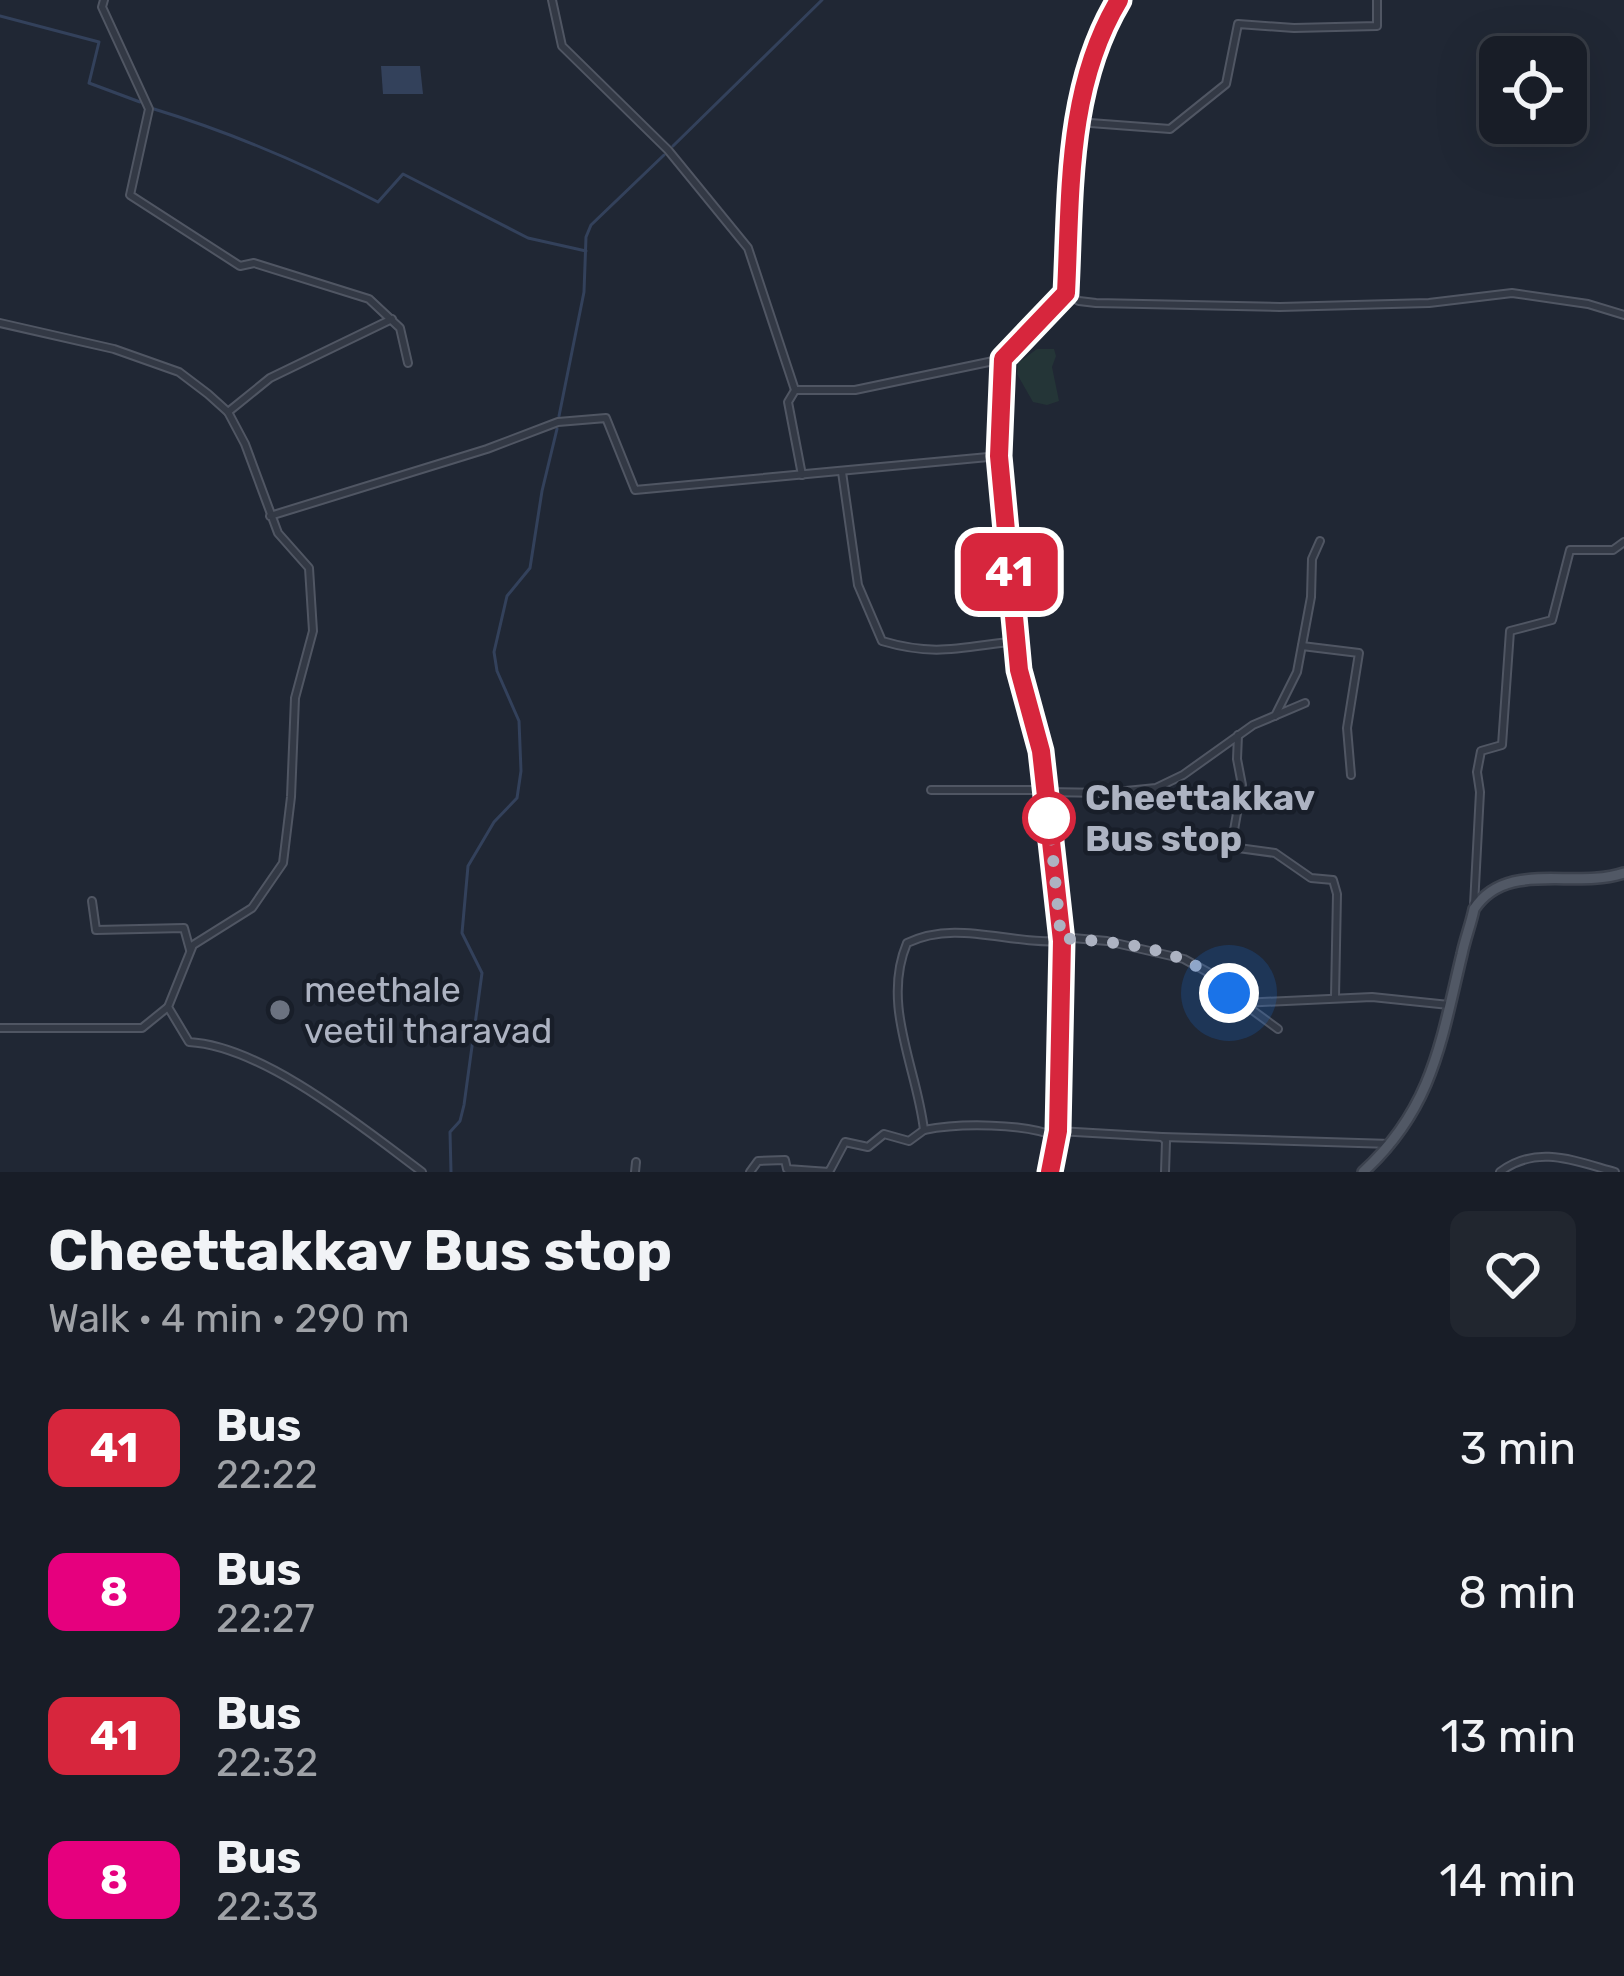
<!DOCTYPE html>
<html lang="en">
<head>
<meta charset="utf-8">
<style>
  :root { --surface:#181d27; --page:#21262f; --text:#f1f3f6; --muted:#9fa2a7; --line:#363b44 }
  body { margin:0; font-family:Rubik,sans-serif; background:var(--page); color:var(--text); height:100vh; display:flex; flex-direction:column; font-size:45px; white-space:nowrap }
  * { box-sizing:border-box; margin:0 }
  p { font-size:39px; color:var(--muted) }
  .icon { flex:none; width:66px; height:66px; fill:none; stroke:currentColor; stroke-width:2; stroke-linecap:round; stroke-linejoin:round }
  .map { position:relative; height:1172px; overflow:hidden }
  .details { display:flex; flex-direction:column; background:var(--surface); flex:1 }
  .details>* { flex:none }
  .badge { padding:0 24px; border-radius:18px; font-size:42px; line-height:78px }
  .fabs { position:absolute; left:1479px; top:36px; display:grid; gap:24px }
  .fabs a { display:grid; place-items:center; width:108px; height:108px; border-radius:18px; background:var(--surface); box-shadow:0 12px 48px #0002,0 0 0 3px var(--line); font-size:60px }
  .you { position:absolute; width:60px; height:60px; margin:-30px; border:9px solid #fff; border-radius:50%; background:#1a73e8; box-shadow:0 0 0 18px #1a73e833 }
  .map>.badge { position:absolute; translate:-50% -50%; box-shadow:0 0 0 6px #fff }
  .round { display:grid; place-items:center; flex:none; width:126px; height:126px; border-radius:18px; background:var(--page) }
  .headline { display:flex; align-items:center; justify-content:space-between; height:204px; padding:0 48px }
  h1 { font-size:57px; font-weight:700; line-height:90px }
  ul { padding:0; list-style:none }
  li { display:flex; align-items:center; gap:36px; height:144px; padding:0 48px }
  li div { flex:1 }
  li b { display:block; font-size:45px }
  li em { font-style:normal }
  li .badge { min-width:132px; font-weight:700; text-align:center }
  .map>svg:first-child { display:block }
  .green { fill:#243537 }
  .water { fill:#33415b }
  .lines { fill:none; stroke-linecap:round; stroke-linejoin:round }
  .stream { stroke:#33415b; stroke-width:3 }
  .minor-casing { stroke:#505663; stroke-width:10 }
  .major-casing { stroke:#3c424e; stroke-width:14 }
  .minor { stroke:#333945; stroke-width:6 }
  .major { stroke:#515865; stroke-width:9 }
  .line-casing { stroke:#fff; stroke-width:27 }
  .line { stroke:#d7263d; stroke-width:18 }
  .walk { stroke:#adb3c2; stroke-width:12; stroke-dasharray:0 21.6 }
  .stop-dot { fill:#fff; stroke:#d7263d; stroke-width:6 }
  .worship-dot { fill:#6b7280; stroke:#181e29; stroke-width:4.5 }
  .labels { text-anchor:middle; stroke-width:9; stroke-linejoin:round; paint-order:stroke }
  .stop-label { font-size:36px; font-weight:bold; fill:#adb3c2; stroke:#181e29; text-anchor:start }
  .poi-label { font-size:36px; fill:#adb3c2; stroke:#181e29; text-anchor:start }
</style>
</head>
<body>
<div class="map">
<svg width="1624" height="1172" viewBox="0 0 1624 1172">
  <rect width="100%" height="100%" fill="#202734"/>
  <path class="green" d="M 1037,349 L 1054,349 L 1056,356 L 1052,367 L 1059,401 L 1047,405 L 1033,402 L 1017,374 L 1018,363 Z"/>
  <path class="water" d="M 381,66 L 420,66 L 423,94 L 383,94 Z"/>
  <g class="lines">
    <g class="stream">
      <path d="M 0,16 L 99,42 L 89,83 L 140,102"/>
      <path d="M 154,109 C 233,133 305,164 378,202 L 403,174 L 528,238 L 586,251"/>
      <path d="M 673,146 L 822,0"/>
      <path d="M 559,416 L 584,292 L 586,237 L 591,225 L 664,155"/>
      <path d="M 451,1172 L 450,1132 L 460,1121 L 464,1105 L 482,973 L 462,933 L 468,866 L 494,822 L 517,798 L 521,771 L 519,721 L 497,671 L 494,652 L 507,596 L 530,568 L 542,491 L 557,429"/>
    </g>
    <g class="minor-casing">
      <g id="minor">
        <path d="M 104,0 L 102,7 L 149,109 L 130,195 L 240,266 L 254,263 L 369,299 L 400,328 L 408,363"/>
        <path d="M 552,0 L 562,46 L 668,150 L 748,248 L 795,390 L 855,390 L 1003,359"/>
        <path d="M 1077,122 L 1170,129 L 1226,84 L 1238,24 L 1294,28 L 1377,26 L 1377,0"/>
        <path d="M 1066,294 L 1079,301 L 1096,303 L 1280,307 L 1429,303 L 1512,293 L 1588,304 L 1624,315"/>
        <path d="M 0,323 L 114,349 L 179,372 L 208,394 L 228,412 L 245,444 L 278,533 L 309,568 L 313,631 L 295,698 L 291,797 L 283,863 L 252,908 L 193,945 L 168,1007 L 189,1042 C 263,1046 362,1127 422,1172"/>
        <path d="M 794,392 L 788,402 L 802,475"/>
        <path d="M 228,412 L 270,378 L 392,319"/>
        <path d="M 842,472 L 858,585 L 882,641 C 936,657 962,647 1016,641"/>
        <path d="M 270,516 L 487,449 L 558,422 L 606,418 L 635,490 L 999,456"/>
        <path d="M 1302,646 L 1359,653 L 1347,728 L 1351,775"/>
        <path d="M 1275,716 L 1297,672 L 1311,597 L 1312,559 L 1320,541"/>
        <path d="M 1238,735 L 1237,759 L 1242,785 L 1231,847 L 1275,853 L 1311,878 L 1333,880 L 1337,894 L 1335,997"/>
        <path d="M 931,790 L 1046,790"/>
        <path d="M 1046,792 L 1106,793 L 1156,788 L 1183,775 L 1253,725 L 1305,703"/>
        <path d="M 92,901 L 96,930 L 184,928 L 190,950"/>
        <path d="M 1474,905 L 1480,792 L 1477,772 L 1481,751 L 1502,745 L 1510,631 L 1552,620 L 1570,550 L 1613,550 L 1624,542"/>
        <path d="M 1061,937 L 1107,941 L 1184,959 L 1213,975 L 1229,993 L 1278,1029"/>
        <path d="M 1242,1003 L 1372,997 L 1449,1005"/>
        <path d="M 0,1028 L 142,1028 L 168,1007"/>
        <path d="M 1058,1131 L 1162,1137 L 1166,1141 L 1165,1172"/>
        <path d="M 1057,1137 C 1025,1123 959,1123 924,1130 C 917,1068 881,1005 907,943 C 957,919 1009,945 1062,941"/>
        <path d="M 1162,1137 L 1391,1144"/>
        <path d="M 635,1172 L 636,1162"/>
        <path d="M 750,1172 L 758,1161 L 785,1160 L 787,1169 L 829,1172 L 845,1142 L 868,1147 L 884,1134 L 909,1141 L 924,1130"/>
        <path d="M 1050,1172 L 1058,1131 L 1062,941 L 1041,751 L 1035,717 L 1019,670 L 999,456 L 1003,359 L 1066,294 C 1070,194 1067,89 1119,0"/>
        <path d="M 1500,1172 C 1537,1144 1575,1161 1615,1172"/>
      </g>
    </g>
    <g class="major-casing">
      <path id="major" d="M 1363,1172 C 1433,1108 1441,1041 1462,954 C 1465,939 1471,924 1474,909 C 1507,859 1574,890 1624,873"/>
    </g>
    <use href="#minor" class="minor"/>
    <use href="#major" class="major"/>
  </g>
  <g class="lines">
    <g class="line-casing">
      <path id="line" d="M 1050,1172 L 1058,1131 L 1062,941 L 1041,751 L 1019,670 L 999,456 L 1003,359 L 1066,293 C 1071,194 1066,88 1119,0"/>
    </g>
    <use href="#line" class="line"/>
    <path class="walk" d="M 1049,818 L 1061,938 C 1121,943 1188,945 1229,993"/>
  </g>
  <circle class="stop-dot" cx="1049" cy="818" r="24"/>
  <circle class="worship-dot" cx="280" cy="1010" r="12"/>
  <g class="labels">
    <g class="stop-label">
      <text x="1085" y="810">Cheettakkav<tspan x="1085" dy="41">Bus stop</tspan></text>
    </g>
    <g class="poi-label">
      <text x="304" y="1002">meethale<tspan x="304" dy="41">veetil tharavad</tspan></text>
    </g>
  </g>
</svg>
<div class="fabs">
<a><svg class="icon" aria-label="locate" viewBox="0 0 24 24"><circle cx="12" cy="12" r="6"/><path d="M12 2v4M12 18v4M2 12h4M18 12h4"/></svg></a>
</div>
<div class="you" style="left:1229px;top:993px"></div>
<b class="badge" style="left:1009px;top:572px;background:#d7263d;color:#fff">41</b>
</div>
<section class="details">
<div class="headline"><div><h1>Cheettakkav Bus stop</h1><p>Walk · 4 min · 290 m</p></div><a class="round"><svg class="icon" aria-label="heart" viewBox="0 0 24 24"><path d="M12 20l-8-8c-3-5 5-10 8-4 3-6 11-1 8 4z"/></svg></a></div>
<ul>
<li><span class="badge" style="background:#d7263d;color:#fff">41</span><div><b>Bus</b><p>22:22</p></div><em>3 min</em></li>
<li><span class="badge" style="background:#e6007e;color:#fff">8</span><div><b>Bus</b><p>22:27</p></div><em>8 min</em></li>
<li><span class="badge" style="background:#d7263d;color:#fff">41</span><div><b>Bus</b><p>22:32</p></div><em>13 min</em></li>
<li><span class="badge" style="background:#e6007e;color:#fff">8</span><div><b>Bus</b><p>22:33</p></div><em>14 min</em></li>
</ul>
</section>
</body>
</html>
